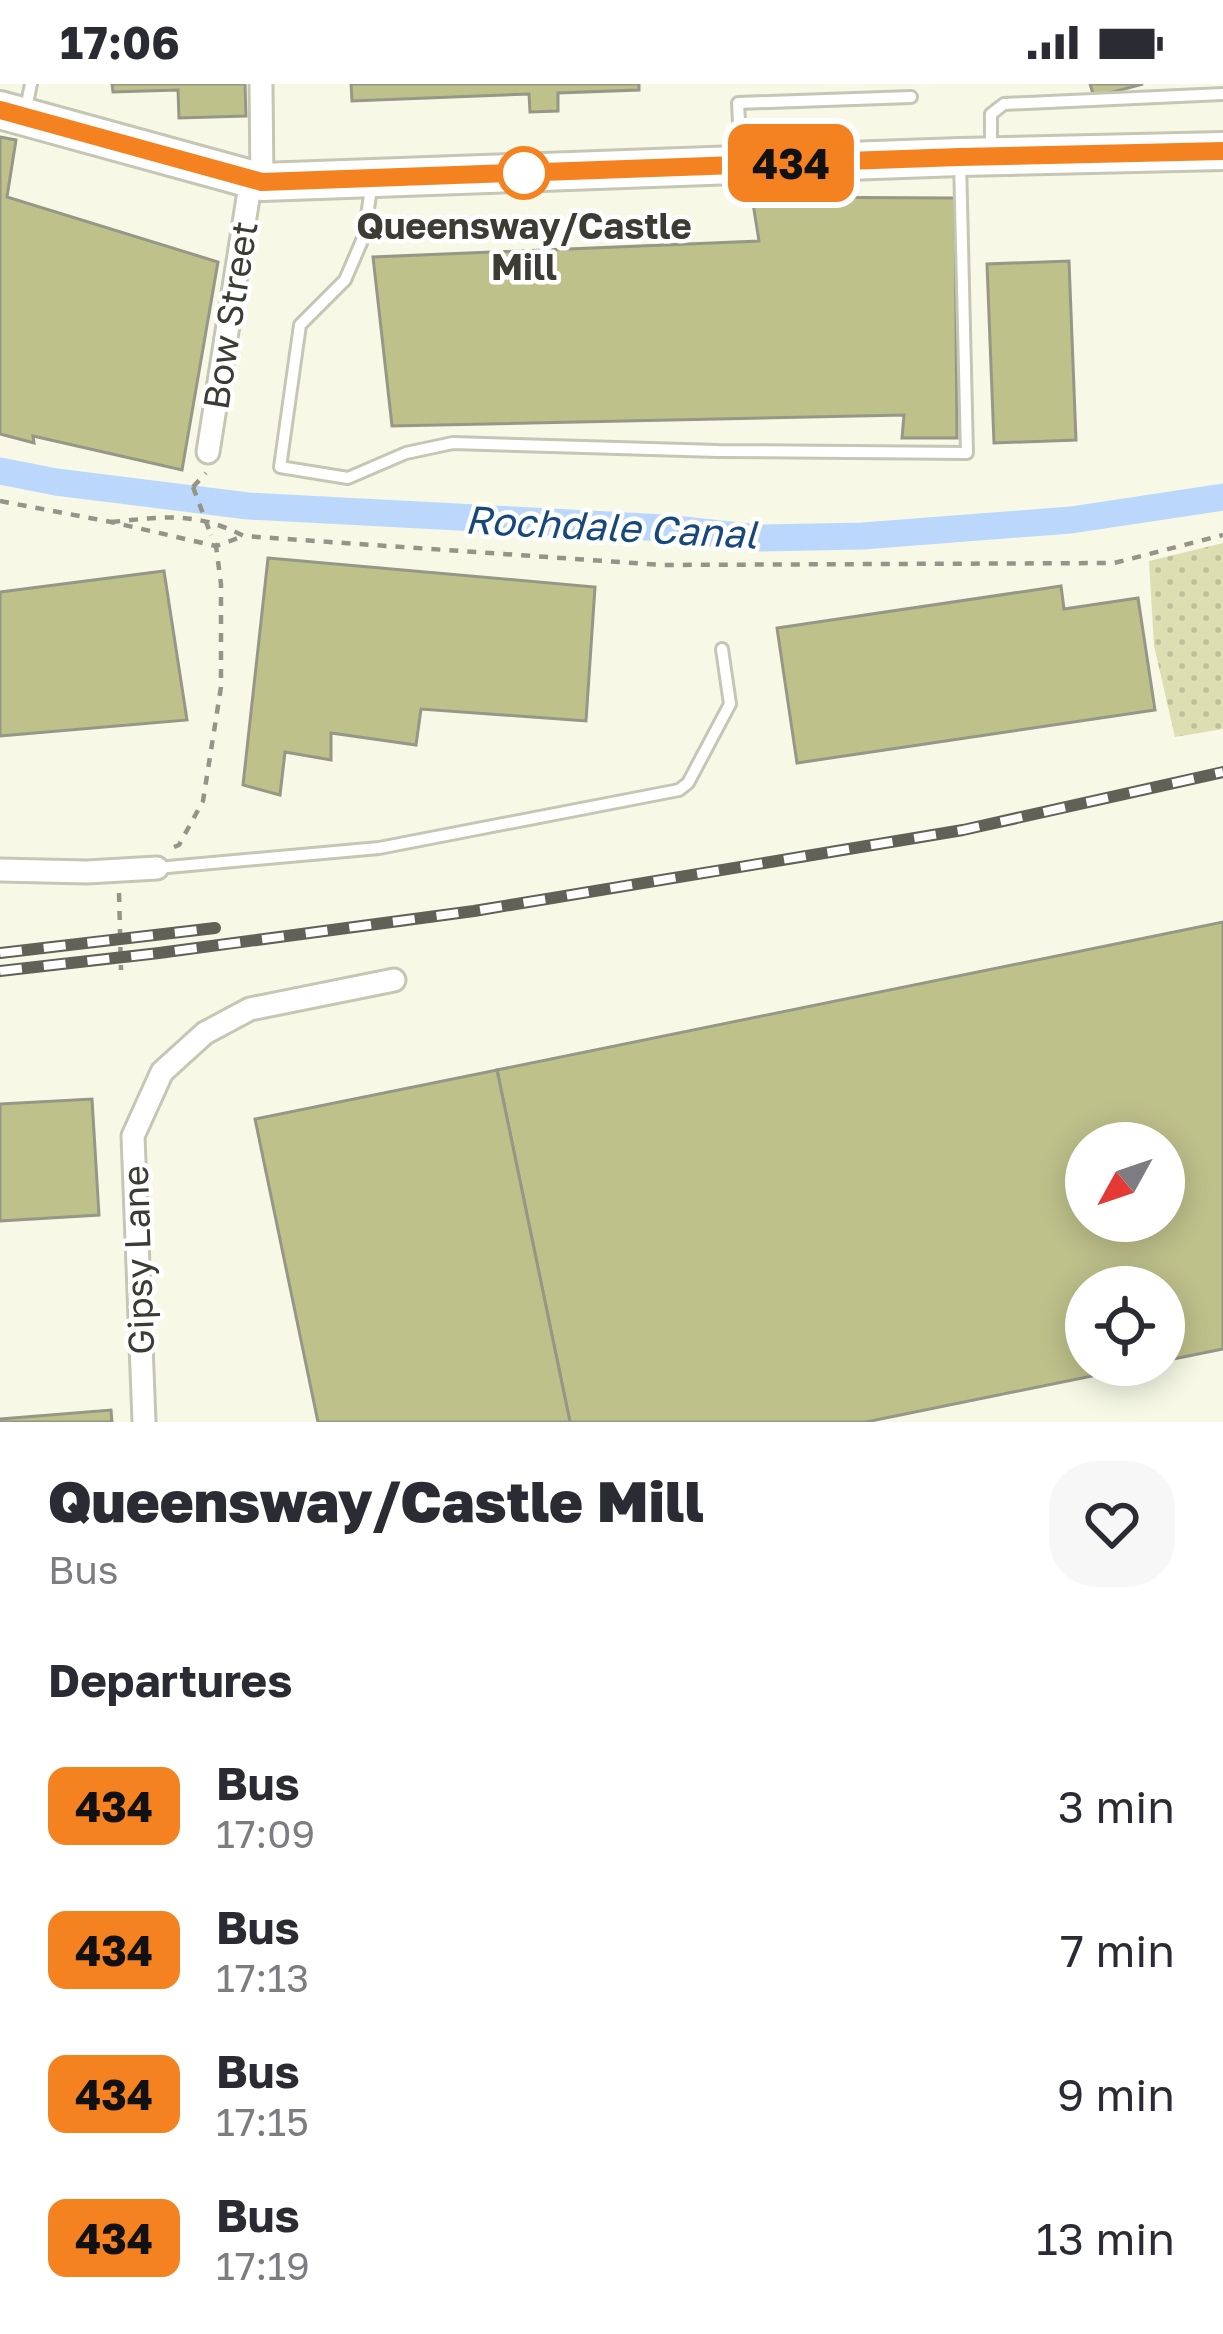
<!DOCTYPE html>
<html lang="en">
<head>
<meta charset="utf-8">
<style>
  :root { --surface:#fff; --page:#f7f7f7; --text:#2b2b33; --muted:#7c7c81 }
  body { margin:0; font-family:"Golos Text",sans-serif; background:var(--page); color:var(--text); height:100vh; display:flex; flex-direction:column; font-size:45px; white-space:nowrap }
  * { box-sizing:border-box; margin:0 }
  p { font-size:39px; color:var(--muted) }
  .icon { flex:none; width:66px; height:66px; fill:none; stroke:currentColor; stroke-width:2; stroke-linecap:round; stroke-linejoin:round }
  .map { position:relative; height:1338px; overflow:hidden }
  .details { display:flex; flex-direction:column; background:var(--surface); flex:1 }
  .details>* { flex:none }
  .badge { padding:0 24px; border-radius:18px; font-size:42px; line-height:78px }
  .needle { width:78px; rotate:230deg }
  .controls { position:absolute; left:1065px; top:1038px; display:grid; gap:24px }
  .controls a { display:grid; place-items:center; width:120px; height:120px; border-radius:50%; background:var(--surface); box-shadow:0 6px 30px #0003; font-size:60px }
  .map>.badge { position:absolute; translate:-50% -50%; box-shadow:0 0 0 6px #fff }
  h2 { padding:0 48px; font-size:45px; line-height:108px }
  .round { display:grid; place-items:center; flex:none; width:126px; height:126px; border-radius:48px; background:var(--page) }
  .summary { display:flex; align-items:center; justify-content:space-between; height:204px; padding:0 48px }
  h1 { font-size:57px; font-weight:800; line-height:90px }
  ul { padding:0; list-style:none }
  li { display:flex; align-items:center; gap:36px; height:144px; padding:0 48px }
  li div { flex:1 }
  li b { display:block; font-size:45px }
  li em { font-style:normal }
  li .badge { min-width:132px; font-weight:700; text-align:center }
  .status { display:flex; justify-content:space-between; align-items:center; height:84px; padding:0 60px; background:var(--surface); direction:ltr }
  .status svg { height:33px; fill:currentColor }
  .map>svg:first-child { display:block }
  .grass { fill:url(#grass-dots) }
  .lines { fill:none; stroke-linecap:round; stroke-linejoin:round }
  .canal { stroke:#bbd8fc; stroke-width:27 }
  .building { fill:#bfc18b; stroke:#969786; stroke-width:3; fill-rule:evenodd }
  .service-casing { stroke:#c5c6b4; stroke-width:16 }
  .minor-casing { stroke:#c5c6b4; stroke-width:27 }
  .primary-casing { stroke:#c5c6b4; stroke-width:42 }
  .path { stroke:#949488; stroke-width:4.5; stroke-dasharray:9 9; stroke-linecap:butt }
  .service { stroke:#fff; stroke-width:10 }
  .minor { stroke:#fff; stroke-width:21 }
  .primary { stroke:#fff; stroke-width:36 }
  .rail-casing { stroke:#616158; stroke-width:12 }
  .rail { stroke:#fff; stroke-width:8; stroke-dasharray:22; stroke-linecap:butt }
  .path-bridge { stroke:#949488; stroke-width:4.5; stroke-dasharray:9 9; stroke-linecap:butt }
  .line-casing { stroke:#fff; stroke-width:27 }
  .line { stroke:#f58220; stroke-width:18 }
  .stop-dot { fill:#fff; stroke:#f58220; stroke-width:6 }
  .labels { text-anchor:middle; stroke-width:9; stroke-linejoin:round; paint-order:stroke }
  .stop-label { font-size:36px; font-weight:bold; fill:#3c3c35; stroke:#fff }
  .street-label { font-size:36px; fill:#3c3c35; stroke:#fff }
  .water-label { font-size:39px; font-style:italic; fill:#17487c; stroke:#fff }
</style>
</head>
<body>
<div class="status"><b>17:06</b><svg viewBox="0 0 49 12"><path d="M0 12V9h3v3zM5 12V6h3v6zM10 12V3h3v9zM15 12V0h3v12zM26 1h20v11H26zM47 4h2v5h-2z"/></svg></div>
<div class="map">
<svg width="1223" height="1338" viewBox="0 0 1223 1338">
  <defs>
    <pattern id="grass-dots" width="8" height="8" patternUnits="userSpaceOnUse" patternTransform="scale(3)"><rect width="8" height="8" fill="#dcdfb2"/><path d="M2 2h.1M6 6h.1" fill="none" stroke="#bec09a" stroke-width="1.8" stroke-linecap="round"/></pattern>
  </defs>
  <rect width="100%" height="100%" fill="#f7f9e6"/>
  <path class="grass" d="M 1223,459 L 1223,645 L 1175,653 L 1154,562 L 1149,477 Z"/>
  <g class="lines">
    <path class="canal" d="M 0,387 L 56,398 L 248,422 L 665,444 L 758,454 L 863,452 L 1071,436 L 1223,413"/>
  </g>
  <g class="building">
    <path d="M 112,0 L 245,0 L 246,32 L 179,34 L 178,6 L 113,8 Z"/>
    <path d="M 351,0 L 639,0 L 639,6 L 558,9 L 558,27 L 530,28 L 529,10 L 352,17 Z"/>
    <path d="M 1090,0 L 1143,0 L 1094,13 Z"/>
    <path d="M 0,53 L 16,56 L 7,113 L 218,178 L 182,386 L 33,352 L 34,359 L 0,350 Z"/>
    <path d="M 752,113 L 955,114 L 957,354 L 902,354 L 904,331 L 392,342 L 373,173 L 759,157 Z"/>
    <path d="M 1069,177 L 1076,356 L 994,359 L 987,180 Z"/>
    <path d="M 268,474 L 595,503 L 586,637 L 421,625 L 416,661 L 331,649 L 331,676 L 285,668 L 280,711 L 243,701 Z"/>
    <path d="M 164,487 L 187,636 L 0,652 L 0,508 Z"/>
    <path d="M 1061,502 L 1064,525 L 1138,514 L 1155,626 L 797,679 L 777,544 Z"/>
    <path d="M 1223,838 L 1223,1265 L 1164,1277 L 1164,1203 L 1086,1203 L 1086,1281 L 1146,1281 L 866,1338 L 570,1338 L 497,986 ZM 1086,1059 L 1164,1059 L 1164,1137 L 1086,1137 Z"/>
    <path d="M 497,986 L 570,1338 L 318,1338 L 255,1035 Z"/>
    <path d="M 92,1015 L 99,1131 L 0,1137 L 0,1020 Z"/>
    <path d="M 111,1326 L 112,1338 L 0,1338 L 0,1335 Z"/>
  </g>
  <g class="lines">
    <g class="service-casing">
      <g id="service">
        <path d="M 25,29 L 31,0"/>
        <path d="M 991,63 L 991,30 L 1004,20 L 1223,10"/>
        <path d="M 741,77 L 738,19 L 911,13"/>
        <path d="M 372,98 L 364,152 L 345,196 L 300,241 L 280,383 L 348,394 L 406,369 L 453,359 L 718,367 L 967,369 L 960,77"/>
        <path d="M 157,784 L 379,764 L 679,706 L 688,699 L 730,620 L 722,565"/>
      </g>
    </g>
    <g class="minor-casing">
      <g id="minor">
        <path d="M 261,0 L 262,98"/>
        <path d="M 208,368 L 251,95"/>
        <path d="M 0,786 L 87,788 L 157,784"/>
        <path d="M 144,1338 L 133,1052 L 162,988 L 205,949 L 250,925 L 394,896"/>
      </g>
    </g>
    <g class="primary-casing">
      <path id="primary" d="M 0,26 L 262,98 L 960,73 L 1223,67"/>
    </g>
    <g class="path">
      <path d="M 193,403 L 206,389"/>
      <path d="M 0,417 L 111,438 L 216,462 L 244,452"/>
      <path d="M 111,438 C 165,433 194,427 244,452 L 662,481 L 1114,479 L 1223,451"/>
      <path d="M 174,763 L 179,761 L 203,717 L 221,603 L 221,500 L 216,462 L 211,451"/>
      <path d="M 119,809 L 121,886"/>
    </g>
    <use href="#service" class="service"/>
    <use href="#minor" class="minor"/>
    <use href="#primary" class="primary"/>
    <g class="rail-casing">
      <g id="rail">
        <path d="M 0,869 L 215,844"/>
        <path d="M 0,887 L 159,869 L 474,827 L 963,746 L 1223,688"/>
      </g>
    </g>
    <use href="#rail" class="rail"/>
    <path class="path-bridge" d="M 193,403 L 211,451"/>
  </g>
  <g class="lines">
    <g class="line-casing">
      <path id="line" d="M 0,26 L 262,98 L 959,73 L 1223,67"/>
    </g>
    <use href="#line" class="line"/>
  </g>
  <circle class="stop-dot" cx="524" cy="89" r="24"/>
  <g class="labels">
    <g class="stop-label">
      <text x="524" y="155">Queensway/Castle<tspan x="524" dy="41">Mill</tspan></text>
    </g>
    <g class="street-label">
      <text transform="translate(230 231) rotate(-81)" y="13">Bow Street</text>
      <text transform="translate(138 1176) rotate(-92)" y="13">Gipsy Lane</text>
    </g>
    <g class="water-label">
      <text transform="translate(611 443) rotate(3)" y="14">Rochdale Canal</text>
    </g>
  </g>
</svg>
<div class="controls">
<a><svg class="needle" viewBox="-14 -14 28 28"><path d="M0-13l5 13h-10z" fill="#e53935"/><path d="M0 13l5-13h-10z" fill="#7c7c81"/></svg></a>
<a><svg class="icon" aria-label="locate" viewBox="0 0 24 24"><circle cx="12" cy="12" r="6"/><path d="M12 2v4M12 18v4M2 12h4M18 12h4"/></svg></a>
</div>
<b class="badge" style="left:791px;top:79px;background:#f58220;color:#111">434</b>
</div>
<section class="details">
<div class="summary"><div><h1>Queensway/Castle Mill</h1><p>Bus</p></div><a class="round"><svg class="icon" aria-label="heart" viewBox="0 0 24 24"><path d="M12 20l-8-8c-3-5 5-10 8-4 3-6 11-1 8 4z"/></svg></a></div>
<h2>Departures</h2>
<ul>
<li><span class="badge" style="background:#f58220;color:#111">434</span><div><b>Bus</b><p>17:09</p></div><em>3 min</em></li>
<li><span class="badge" style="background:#f58220;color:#111">434</span><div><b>Bus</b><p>17:13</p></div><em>7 min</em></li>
<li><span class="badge" style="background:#f58220;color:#111">434</span><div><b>Bus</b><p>17:15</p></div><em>9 min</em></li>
<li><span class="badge" style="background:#f58220;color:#111">434</span><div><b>Bus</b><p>17:19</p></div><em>13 min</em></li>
</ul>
</section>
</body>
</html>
